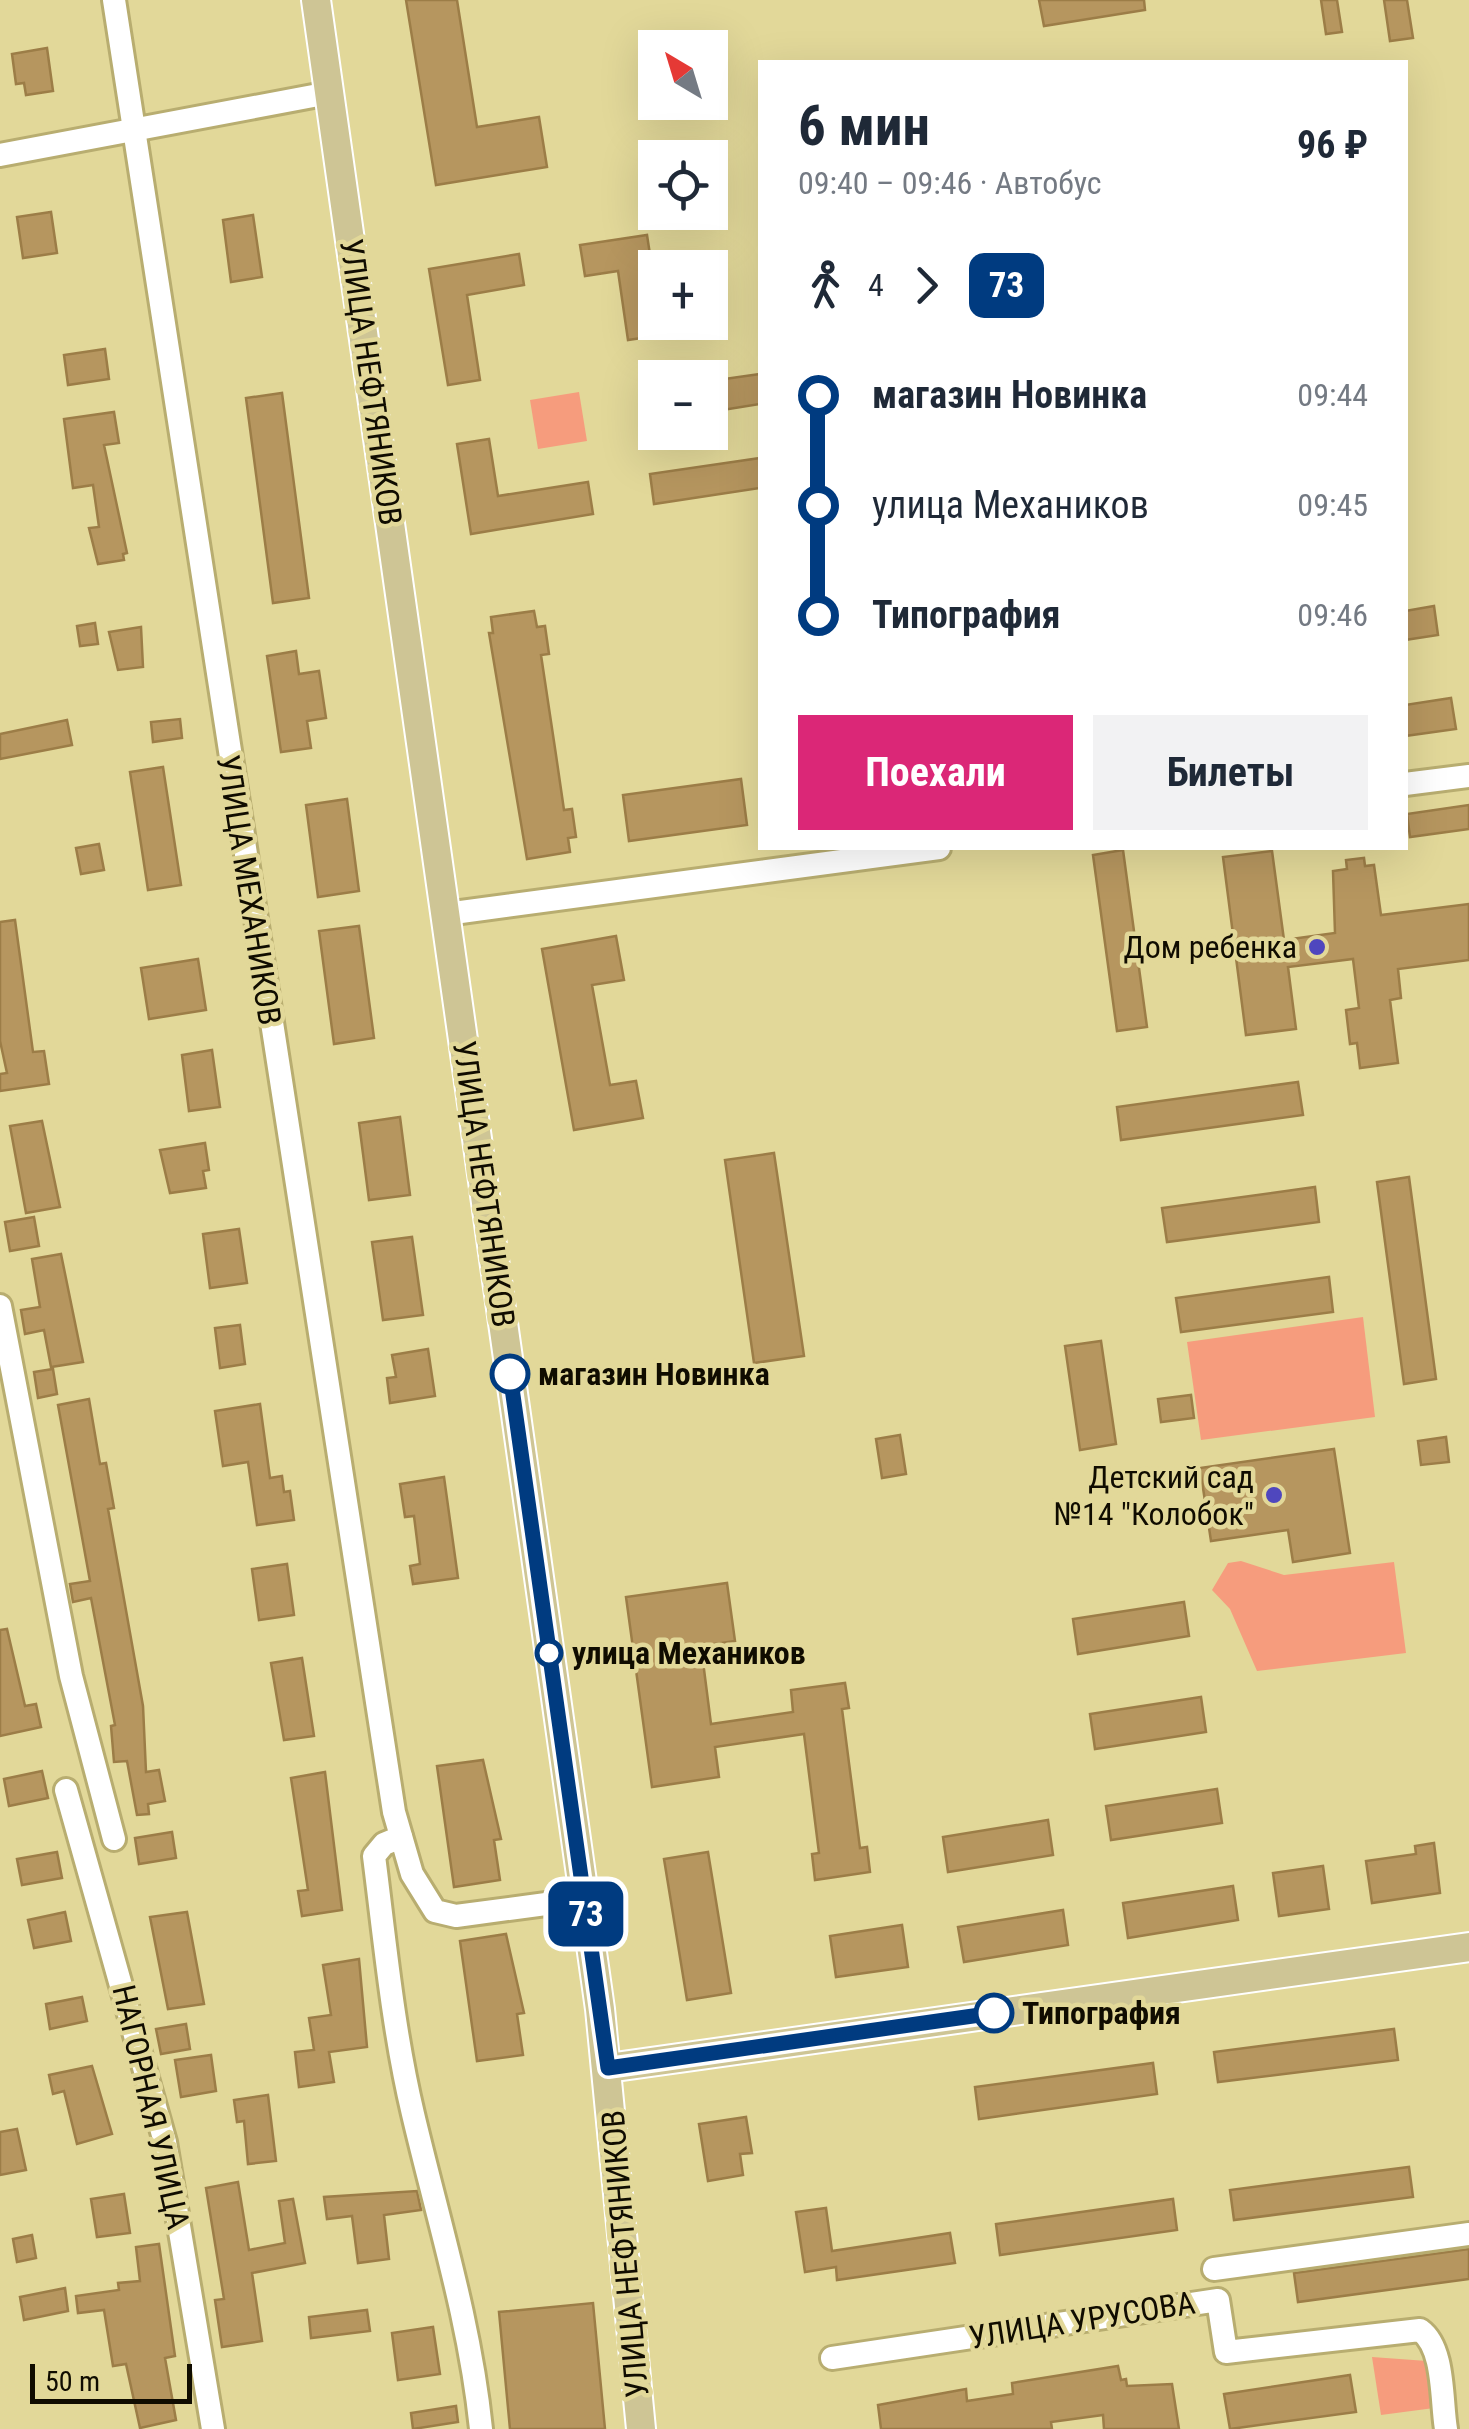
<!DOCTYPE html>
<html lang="ru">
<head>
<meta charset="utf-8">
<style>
  :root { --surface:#fff; --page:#f2f2f3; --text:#1f2937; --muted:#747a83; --accent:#db2777 }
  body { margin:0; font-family:"Roboto Condensed",sans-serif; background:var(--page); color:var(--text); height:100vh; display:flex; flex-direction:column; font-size:38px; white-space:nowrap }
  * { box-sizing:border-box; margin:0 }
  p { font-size:32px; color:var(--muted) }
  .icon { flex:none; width:55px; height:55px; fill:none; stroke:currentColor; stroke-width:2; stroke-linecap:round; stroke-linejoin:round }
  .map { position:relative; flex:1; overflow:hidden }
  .details { position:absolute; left:758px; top:60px; width:650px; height:790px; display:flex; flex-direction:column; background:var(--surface); border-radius:0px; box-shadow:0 10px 40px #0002 }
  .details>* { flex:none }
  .badge { padding:0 20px; border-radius:15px; font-size:35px; line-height:65px }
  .needle { width:65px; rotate:322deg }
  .tools { position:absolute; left:638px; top:30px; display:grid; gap:20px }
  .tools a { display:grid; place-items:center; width:90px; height:90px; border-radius:0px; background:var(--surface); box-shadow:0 10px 40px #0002; font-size:50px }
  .scale { position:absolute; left:30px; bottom:25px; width:162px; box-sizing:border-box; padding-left:10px; border:5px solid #100c00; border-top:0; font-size:28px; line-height:35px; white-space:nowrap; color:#100c00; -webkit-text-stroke:8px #e2d899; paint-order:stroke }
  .map>.badge { position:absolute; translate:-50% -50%; box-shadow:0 0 0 5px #fff }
  .legs { display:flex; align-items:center; gap:15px; height:110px; padding:0 40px; font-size:32px }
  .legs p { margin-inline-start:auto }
  .headline { display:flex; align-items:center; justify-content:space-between; height:170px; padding:0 40px }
  h1 { font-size:55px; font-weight:700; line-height:75px }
  .primary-button { display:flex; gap:20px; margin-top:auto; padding:20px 40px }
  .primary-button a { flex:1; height:115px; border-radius:0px; background:var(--accent); color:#fff; font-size:40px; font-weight:700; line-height:115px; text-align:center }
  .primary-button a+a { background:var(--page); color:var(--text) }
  ul { padding:0 40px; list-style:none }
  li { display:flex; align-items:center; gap:35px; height:110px; font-size:38px }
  li i { display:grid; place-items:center; width:15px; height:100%; margin:0 12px; background:currentColor }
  li i::after { content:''; width:25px; height:25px; margin:-12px; border:8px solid; border-radius:50%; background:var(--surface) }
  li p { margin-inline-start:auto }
  li:first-child i { background:linear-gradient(#0000 50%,currentColor 0) }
  li:last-child i { background:linear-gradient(currentColor 50%,#0000 0) }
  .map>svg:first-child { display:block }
  .green { fill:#f69c7d }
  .building { fill:#b6965f; stroke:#9c7d47; stroke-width:2.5 }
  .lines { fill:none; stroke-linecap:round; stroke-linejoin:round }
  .minor-casing { stroke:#b8ad70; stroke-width:28 }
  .major-casing { stroke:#fff; stroke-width:32 }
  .minor { stroke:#fff; stroke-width:22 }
  .major { stroke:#cec595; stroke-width:28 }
  .line-1-casing { stroke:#fff; stroke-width:22 }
  .line-1 { stroke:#003b80; stroke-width:15 }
  .poi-dot { fill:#4f47be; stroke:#e2d899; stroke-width:4 }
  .stop-1-dot { fill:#fff; stroke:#003b80; stroke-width:5 }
  .labels { text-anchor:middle; stroke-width:9; stroke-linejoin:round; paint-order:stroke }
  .street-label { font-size:32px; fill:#100c00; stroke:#e2d899 }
  .poi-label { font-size:32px; fill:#100c00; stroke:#e2d899; text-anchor:end }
  .stop-label { font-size:32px; font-weight:bold; fill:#100c00; stroke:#e2d899; text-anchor:start }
</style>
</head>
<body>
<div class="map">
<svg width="1469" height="2429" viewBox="0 0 1469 2429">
  <rect width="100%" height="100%" fill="#e2d899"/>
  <g class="green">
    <path d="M 579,392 L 587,441 L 538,449 L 530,400 Z"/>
    <path d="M 1363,1317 L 1375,1417 L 1201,1440 L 1187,1342 Z"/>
    <path d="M 1241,1561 L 1284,1575 L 1394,1562 L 1406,1653 L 1257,1671 L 1230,1609 L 1212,1590 L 1228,1563 Z"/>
    <path d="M 1372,2357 L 1427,2361 L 1434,2408 L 1381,2415 Z"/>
  </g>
  <g class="building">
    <path d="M 406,0 L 457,0 L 477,127 L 539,117 L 547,167 L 436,185 Z"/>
    <path d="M 1039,0 L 1144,0 L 1145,10 L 1044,26 Z"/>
    <path d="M 1321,0 L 1337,0 L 1342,32 L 1326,34 Z"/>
    <path d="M 1384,0 L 1407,0 L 1413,38 L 1390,41 Z"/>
    <path d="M 47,48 L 53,91 L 26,95 L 24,83 L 16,84 L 12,54 Z"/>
    <path d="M 51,212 L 57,253 L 23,258 L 17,217 Z"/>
    <path d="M 253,215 L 262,277 L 231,282 L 223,220 Z"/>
    <path d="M 647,235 L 655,287 L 655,336 L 628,340 L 618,271 L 585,276 L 580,245 Z"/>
    <path d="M 519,254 L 524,285 L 467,295 L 480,380 L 448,385 L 429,269 Z"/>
    <path d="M 105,349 L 109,379 L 68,385 L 64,355 Z"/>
    <path d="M 760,374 L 760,404 L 710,412 L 710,381 Z"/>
    <path d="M 282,393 L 309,598 L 273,603 L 246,398 Z"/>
    <path d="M 114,412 L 119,443 L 104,445 L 127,553 L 123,554 L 124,560 L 98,564 L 89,528 L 99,527 L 93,485 L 73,488 L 64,419 Z"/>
    <path d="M 489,439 L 498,496 L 588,482 L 593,514 L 471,534 L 457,444 Z"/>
    <path d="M 760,458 L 760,488 L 654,504 L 650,474 Z"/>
    <path d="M 1434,606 L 1438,635 L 1405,640 L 1405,611 Z"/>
    <path d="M 534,611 L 537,627 L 545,626 L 549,654 L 541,655 L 556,755 L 564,810 L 572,809 L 576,837 L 568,838 L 570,852 L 527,859 L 489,633 L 493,633 L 491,617 Z"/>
    <path d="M 95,623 L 98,644 L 80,646 L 77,626 Z"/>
    <path d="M 141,627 L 143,667 L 118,670 L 109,632 Z"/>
    <path d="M 296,651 L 299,674 L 319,671 L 326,718 L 307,721 L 311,748 L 281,752 L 267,656 Z"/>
    <path d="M 1451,698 L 1456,729 L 1405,736 L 1405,705 Z"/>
    <path d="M 180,719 L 182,738 L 153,742 L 151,722 Z"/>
    <path d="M 67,720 L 72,745 L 0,759 L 0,734 Z"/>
    <path d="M 163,767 L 181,885 L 148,890 L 130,772 Z"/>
    <path d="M 741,779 L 747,825 L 629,841 L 623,795 Z"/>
    <path d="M 347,799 L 359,891 L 318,897 L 306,805 Z"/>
    <path d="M 1469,805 L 1469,829 L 1410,837 L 1407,814 Z"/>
    <path d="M 99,844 L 104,870 L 81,874 L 76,848 Z"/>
    <path d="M 1123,850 L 1147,1027 L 1117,1031 L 1093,855 Z"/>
    <path d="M 1272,851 L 1284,940 L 1335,933 L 1333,871 L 1347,869 L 1346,860 L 1364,858 L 1365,866 L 1374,865 L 1381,915 L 1469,904 L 1469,960 L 1398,969 L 1401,998 L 1390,1000 L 1398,1063 L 1360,1068 L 1357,1043 L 1350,1044 L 1346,1010 L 1359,1008 L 1353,959 L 1288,967 L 1296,1029 L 1246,1035 L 1223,857 Z"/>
    <path d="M 15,920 L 33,1052 L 44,1051 L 49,1084 L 0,1091 L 0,1074 L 7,1073 L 0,1041 L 0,922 Z"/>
    <path d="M 359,926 L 374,1038 L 334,1044 L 319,931 Z"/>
    <path d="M 616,936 L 624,980 L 592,985 L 610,1085 L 636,1081 L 643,1118 L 574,1130 L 542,949 Z"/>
    <path d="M 198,959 L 206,1010 L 149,1019 L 141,968 Z"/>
    <path d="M 212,1050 L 220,1107 L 189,1111 L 182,1055 Z"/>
    <path d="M 1298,1082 L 1303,1115 L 1121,1140 L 1117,1107 Z"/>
    <path d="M 400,1117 L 410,1195 L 369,1200 L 359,1123 Z"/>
    <path d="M 42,1121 L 60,1207 L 26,1213 L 10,1126 Z"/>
    <path d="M 205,1143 L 209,1170 L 203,1171 L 206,1188 L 170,1193 L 160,1150 Z"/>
    <path d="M 774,1153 L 804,1356 L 754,1363 L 725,1160 Z"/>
    <path d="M 1409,1177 L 1436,1379 L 1404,1384 L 1377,1182 Z"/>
    <path d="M 1315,1187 L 1319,1222 L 1167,1242 L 1162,1208 Z"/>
    <path d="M 34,1217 L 39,1246 L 10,1251 L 5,1222 Z"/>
    <path d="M 239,1229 L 247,1283 L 210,1288 L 203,1234 Z"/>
    <path d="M 412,1237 L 423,1315 L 383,1320 L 372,1242 Z"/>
    <path d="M 61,1254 L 83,1362 L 51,1367 L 44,1330 L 25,1334 L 21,1310 L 40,1307 L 32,1259 Z"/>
    <path d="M 1329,1277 L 1333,1312 L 1181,1332 L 1176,1298 Z"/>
    <path d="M 240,1325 L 245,1364 L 220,1368 L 215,1328 Z"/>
    <path d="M 1101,1341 L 1116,1444 L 1080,1450 L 1065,1346 Z"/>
    <path d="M 428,1349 L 435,1396 L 390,1403 L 387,1378 L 396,1377 L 392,1355 Z"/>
    <path d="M 53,1369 L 57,1394 L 38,1398 L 34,1372 Z"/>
    <path d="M 1191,1395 L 1194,1418 L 1161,1422 L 1158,1399 Z"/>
    <path d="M 89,1399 L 100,1464 L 106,1463 L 114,1508 L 108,1509 L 143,1706 L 146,1772 L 159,1770 L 165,1801 L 148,1804 L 149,1814 L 137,1815 L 127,1761 L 114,1762 L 111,1726 L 115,1725 L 91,1598 L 73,1602 L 70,1584 L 90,1581 L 58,1405 Z"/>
    <path d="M 260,1404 L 270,1478 L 282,1476 L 284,1492 L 290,1491 L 294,1520 L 257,1525 L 248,1462 L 223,1466 L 215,1411 Z"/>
    <path d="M 900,1435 L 906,1474 L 882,1478 L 876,1439 Z"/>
    <path d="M 1446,1437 L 1449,1462 L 1421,1465 L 1418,1441 Z"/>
    <path d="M 1334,1449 L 1350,1553 L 1293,1562 L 1288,1530 L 1211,1541 L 1200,1468 Z"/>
    <path d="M 444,1477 L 458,1578 L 413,1584 L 410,1566 L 420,1564 L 414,1516 L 405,1517 L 400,1484 Z"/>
    <path d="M 287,1564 L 294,1615 L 259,1620 L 252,1569 Z"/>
    <path d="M 727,1583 L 735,1641 L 701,1646 L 711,1724 L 793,1712 L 791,1690 L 845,1683 L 849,1708 L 842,1709 L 860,1848 L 867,1847 L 870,1872 L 815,1880 L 812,1854 L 819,1853 L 804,1734 L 715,1747 L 719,1777 L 652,1787 L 626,1597 Z"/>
    <path d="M 1184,1602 L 1189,1636 L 1078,1654 L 1073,1619 Z"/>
    <path d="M 7,1629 L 25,1706 L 36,1704 L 41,1727 L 0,1736 L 0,1630 Z"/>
    <path d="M 302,1658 L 314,1736 L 284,1740 L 271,1663 Z"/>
    <path d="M 1201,1697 L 1206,1732 L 1095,1749 L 1090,1714 Z"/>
    <path d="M 483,1760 L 501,1839 L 494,1840 L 500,1880 L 454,1887 L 437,1766 Z"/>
    <path d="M 42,1771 L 48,1798 L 9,1806 L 4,1779 Z"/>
    <path d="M 325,1772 L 342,1910 L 302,1916 L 298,1891 L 308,1890 L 291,1778 Z"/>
    <path d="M 1217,1789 L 1222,1823 L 1111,1840 L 1106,1806 Z"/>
    <path d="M 1048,1820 L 1053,1855 L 948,1872 L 943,1837 Z"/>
    <path d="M 172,1832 L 176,1858 L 139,1864 L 135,1838 Z"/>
    <path d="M 1434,1843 L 1440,1893 L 1372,1903 L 1366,1861 L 1416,1854 L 1415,1846 Z"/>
    <path d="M 57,1852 L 62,1878 L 22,1885 L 17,1859 Z"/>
    <path d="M 708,1852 L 731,1993 L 687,2000 L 664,1859 Z"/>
    <path d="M 1323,1866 L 1329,1909 L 1279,1916 L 1273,1873 Z"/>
    <path d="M 1233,1886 L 1238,1920 L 1128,1938 L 1123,1903 Z"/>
    <path d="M 1063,1910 L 1068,1945 L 964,1962 L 958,1927 Z"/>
    <path d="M 65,1912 L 71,1941 L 34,1948 L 28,1920 Z"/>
    <path d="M 187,1912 L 204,2004 L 168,2009 L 150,1917 Z"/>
    <path d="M 902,1925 L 908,1967 L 836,1977 L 830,1936 Z"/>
    <path d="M 506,1934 L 524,2013 L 517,2014 L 523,2055 L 477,2061 L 460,1941 Z"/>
    <path d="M 359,1959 L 367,2047 L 329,2052 L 334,2082 L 299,2087 L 295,2052 L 314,2050 L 309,2018 L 331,2015 L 323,1965 Z"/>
    <path d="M 82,1997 L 87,2021 L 50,2029 L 46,2004 Z"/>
    <path d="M 186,2024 L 190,2049 L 161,2054 L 156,2029 Z"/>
    <path d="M 1394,2029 L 1398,2060 L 1218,2082 L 1214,2052 Z"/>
    <path d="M 211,2055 L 216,2091 L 181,2097 L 175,2060 Z"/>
    <path d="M 1153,2063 L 1157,2094 L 979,2119 L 975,2087 Z"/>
    <path d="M 92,2066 L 112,2134 L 77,2144 L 64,2091 L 53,2094 L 49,2075 Z"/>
    <path d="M 268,2095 L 276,2161 L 248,2164 L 244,2121 L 237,2122 L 234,2100 Z"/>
    <path d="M 746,2117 L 752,2153 L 740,2154 L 743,2175 L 708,2181 L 699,2124 Z"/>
    <path d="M 17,2129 L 26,2170 L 0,2175 L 0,2132 Z"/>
    <path d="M 1409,2167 L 1413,2197 L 1234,2220 L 1230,2190 Z"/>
    <path d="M 238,2182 L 249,2250 L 285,2243 L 279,2201 L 293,2199 L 305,2263 L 252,2273 L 262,2341 L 222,2347 L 215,2300 L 224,2299 L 206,2188 Z"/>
    <path d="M 417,2191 L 421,2210 L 384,2215 L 389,2259 L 358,2263 L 352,2216 L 327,2219 L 324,2197 Z"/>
    <path d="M 124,2194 L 130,2233 L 97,2237 L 91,2199 Z"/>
    <path d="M 1173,2199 L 1177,2230 L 1000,2255 L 996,2224 Z"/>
    <path d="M 826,2208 L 832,2251 L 950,2233 L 955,2263 L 837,2280 L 836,2267 L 805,2272 L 796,2212 Z"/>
    <path d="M 32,2235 L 36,2258 L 17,2262 L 13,2239 Z"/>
    <path d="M 159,2244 L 175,2356 L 165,2358 L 176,2420 L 140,2428 L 126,2364 L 113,2366 L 104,2310 L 78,2313 L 76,2296 L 119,2290 L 118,2283 L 140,2281 L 136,2247 Z"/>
    <path d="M 1469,2249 L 1469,2279 L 1298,2302 L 1294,2273 Z"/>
    <path d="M 65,2288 L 68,2311 L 24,2320 L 20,2297 Z"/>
    <path d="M 593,2303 L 605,2429 L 510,2429 L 499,2312 Z"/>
    <path d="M 367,2310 L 370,2331 L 311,2338 L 309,2317 Z"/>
    <path d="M 433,2327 L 440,2374 L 398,2380 L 392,2333 Z"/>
    <path d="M 1118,2366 L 1121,2380 L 1126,2379 L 1127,2386 L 1172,2384 L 1179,2429 L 1104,2429 L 1103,2415 L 1051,2422 L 1052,2429 L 881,2429 L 878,2405 L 966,2389 L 967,2401 L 1013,2394 L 1012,2383 Z"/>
    <path d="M 1350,2375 L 1356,2412 L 1230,2429 L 1224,2394 Z"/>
    <path d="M 456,2406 L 458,2422 L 413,2429 L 411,2413 Z"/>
  </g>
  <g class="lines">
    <g class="minor-casing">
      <g id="minor">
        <path d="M 114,0 L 394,1812 L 412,1874 L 435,1911 L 456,1916 L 583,1899"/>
        <path d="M 0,155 L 329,93"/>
        <path d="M 1405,784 L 1469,776"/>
        <path d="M 446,914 L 939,848"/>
        <path d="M 0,1306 L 71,1676 L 114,1839"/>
        <path d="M 66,1790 L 165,2142 L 213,2429"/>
        <path d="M 401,1837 L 384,1844 L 374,1856 C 385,1942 393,2030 413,2114 C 438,2220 470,2321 481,2429"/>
        <path d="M 1214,2269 L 1469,2234"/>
        <path d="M 832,2358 L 1218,2300 L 1226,2352 L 1420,2330 C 1445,2348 1441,2400 1446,2429"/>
      </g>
    </g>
    <g class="major-casing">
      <g id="major">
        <path d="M 316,0 L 600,2009 L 641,2429"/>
        <path d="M 608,2068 L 1469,1947"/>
      </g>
    </g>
    <use href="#minor" class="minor"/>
    <use href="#major" class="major"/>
  </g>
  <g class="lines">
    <g class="line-1-casing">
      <path id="line-1" d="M 510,1374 L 608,2068 L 994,2013"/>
    </g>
    <use href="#line-1" class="line-1"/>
  </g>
  <g class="poi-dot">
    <circle cx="1317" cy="947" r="10"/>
    <circle cx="1274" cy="1495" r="10"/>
  </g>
  <g class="stop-1-dot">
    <circle cx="510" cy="1374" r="18"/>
    <circle cx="549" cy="1653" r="12"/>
    <circle cx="994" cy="2013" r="18"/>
  </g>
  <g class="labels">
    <g class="street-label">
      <text transform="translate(371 382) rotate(82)" y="11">УЛИЦА НЕФТЯНИКОВ</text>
      <text transform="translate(249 890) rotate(81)" y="11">УЛИЦА МЕХАНИКОВ</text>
      <text transform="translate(484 1184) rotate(82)" y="11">УЛИЦА НЕФТЯНИКОВ</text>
      <text transform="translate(151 2107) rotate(77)" y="11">НАГОРНАЯ УЛИЦА</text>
      <text transform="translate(625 2254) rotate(-95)" y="11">УЛИЦА НЕФТЯНИКОВ</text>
      <text transform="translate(1082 2320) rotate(-9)" y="11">УЛИЦА УРУСОВА</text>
    </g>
    <g class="poi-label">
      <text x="1297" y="958">Дом ребенка</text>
      <text x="1254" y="1488">Детский сад<tspan x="1254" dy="37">№14 "Колобок"</tspan></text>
    </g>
    <g class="stop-label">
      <text x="538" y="1385">магазин Новинка</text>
      <text x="572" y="1664">улица Механиков</text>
      <text x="1022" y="2024">Типография</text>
    </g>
  </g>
</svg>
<div class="tools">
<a><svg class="needle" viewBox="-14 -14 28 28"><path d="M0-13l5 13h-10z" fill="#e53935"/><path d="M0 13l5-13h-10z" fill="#747a83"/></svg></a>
<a><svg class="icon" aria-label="locate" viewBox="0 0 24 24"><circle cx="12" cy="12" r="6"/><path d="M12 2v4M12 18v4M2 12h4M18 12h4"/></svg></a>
<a>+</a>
<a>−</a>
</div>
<div class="scale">50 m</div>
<b class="badge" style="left:586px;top:1914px;background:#003b80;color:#fff">73</b>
<section class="details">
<div class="headline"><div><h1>6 мин</h1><p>09:40 – 09:46 · Автобус</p></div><b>96 ₽</b></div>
<div class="legs"><svg class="icon" aria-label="walk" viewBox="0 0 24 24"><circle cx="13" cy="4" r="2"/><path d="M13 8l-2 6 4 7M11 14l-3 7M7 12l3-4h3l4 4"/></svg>4<svg class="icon" aria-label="forward" viewBox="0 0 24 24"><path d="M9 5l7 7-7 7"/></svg><b class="badge" style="background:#003b80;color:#fff">73</b></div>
<ul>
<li><i style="color:#003b80"></i><b>магазин Новинка</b><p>09:44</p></li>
<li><i style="color:#003b80"></i><span>улица Механиков</span><p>09:45</p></li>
<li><i style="color:#003b80"></i><b>Типография</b><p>09:46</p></li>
</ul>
<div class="primary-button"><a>Поехали</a><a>Билеты</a></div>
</section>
</div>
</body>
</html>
